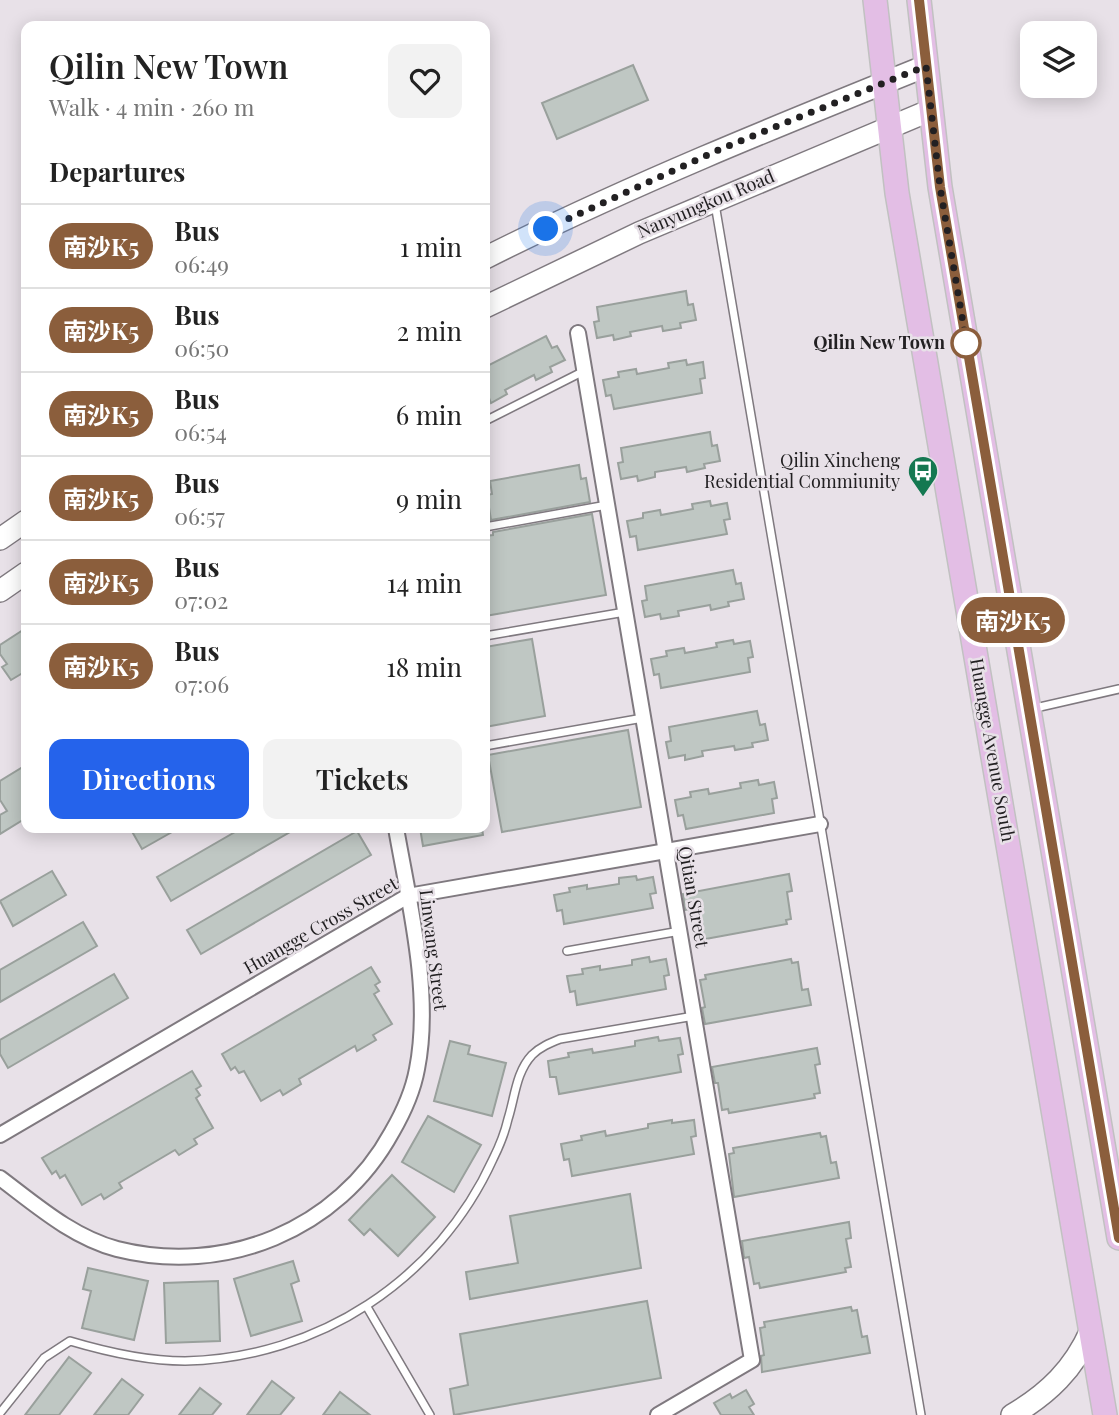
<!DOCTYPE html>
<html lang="en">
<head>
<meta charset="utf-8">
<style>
  :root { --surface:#fff; --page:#f2f2f2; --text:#222; --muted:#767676; --line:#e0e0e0; --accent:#2563eb }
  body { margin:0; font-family:"Playfair Display","Noto Sans SC",serif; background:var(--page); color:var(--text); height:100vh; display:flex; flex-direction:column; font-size:26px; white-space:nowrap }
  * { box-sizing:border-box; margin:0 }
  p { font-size:23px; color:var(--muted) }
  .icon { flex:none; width:38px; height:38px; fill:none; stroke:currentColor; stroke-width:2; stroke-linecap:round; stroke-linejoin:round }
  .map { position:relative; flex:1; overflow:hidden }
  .panel { position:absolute; left:21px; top:21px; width:469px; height:812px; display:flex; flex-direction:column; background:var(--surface); border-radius:14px; box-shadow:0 4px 18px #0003 }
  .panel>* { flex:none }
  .badge { padding:0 14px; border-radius:23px; font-size:24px; line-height:46px }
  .fabs { position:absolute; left:1020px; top:21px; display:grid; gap:14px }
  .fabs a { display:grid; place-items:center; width:77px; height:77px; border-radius:14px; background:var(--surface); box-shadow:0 4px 18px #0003; font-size:35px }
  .you { position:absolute; width:35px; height:35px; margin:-18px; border:5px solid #fff; border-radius:50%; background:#1a73e8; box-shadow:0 0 0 10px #1a73e833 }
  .map>.badge { position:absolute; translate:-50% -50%; box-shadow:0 0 0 4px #fff }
  h2 { padding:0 28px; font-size:26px; line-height:63px }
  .round { display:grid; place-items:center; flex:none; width:74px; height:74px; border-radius:14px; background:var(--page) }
  .headline { display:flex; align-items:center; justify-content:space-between; height:119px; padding:0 28px }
  h1 { font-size:33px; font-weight:600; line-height:52px }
  .button { display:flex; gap:14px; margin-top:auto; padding:14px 28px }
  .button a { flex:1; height:80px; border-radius:14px; background:var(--accent); color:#fff; font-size:28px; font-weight:600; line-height:80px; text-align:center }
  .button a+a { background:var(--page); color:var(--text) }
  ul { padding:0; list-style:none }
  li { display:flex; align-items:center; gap:21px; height:84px; padding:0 28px; border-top:2px solid var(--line) }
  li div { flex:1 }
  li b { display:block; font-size:26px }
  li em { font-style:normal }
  li .badge { min-width:77px; font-weight:700; text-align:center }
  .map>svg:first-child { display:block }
  .building { fill:#bfc7c3; stroke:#99a09c; stroke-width:2 }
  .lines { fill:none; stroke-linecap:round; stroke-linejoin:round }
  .lane-casing { stroke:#7f797f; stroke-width:10 }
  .street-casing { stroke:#7f797f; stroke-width:18 }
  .secondary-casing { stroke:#7f797f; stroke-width:24 }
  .primary-casing { stroke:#c1c1c1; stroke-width:26 }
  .lane { stroke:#fff; stroke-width:7 }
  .street { stroke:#fff; stroke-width:14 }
  .secondary { stroke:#fff; stroke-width:21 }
  .primary { stroke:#e3bee5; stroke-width:23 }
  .line-casing { stroke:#fff; stroke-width:16 }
  .line { stroke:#8b5e3c; stroke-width:10 }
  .walk { stroke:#222022; stroke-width:7; stroke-dasharray:0 12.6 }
  .stop-dot { fill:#fff; stroke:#8b5e3c; stroke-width:3.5 }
  .labels { text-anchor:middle; stroke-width:5; stroke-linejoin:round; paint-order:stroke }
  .street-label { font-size:18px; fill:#222022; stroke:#e8e1e8 }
  .stop-label { font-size:18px; font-weight:bold; fill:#222022; stroke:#e8e1e8; text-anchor:end }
  .poi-label { font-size:18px; fill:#222022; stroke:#e8e1e8; text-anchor:end }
</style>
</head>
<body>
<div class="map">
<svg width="1119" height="1415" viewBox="0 0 1119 1415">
  <rect width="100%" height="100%" fill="#e8e1e8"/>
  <g class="building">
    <path d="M 633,65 L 648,100 L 557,139 L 542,103 Z"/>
    <path d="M 686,291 L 688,305 L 693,304 L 696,320 L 680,323 L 681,328 L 663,331 L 662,326 L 630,332 L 631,336 L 614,340 L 613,335 L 597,338 L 594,322 L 599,321 L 597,307 Z"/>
    <path d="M 546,336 L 552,348 L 557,346 L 565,360 L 550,367 L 552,372 L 536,380 L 534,375 L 505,390 L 507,394 L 491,403 L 489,398 L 485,400 L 485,367 Z"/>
    <path d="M 686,360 L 687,365 L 703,362 L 705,378 L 700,379 L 702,393 L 614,409 L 611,395 L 606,396 L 603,380 L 619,377 L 618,372 L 636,369 L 637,374 L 669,368 L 668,363 Z"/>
    <path d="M 710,432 L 712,446 L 717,445 L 720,461 L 704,464 L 705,468 L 687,472 L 686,467 L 655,472 L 655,477 L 638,481 L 637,476 L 621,479 L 618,463 L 623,462 L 621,448 Z"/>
    <path d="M 579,465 L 581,479 L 586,478 L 590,502 L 491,520 L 487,495 L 492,494 L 490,481 Z"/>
    <path d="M 710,501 L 711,506 L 727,503 L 730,519 L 724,520 L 727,534 L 638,550 L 636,536 L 630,537 L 627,521 L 643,518 L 643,513 L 660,510 L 661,515 L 693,509 L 692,504 Z"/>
    <path d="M 592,514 L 606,595 L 485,616 L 485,536 L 493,535 L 493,532 Z"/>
    <path d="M 733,570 L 736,584 L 741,583 L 744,599 L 728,602 L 729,606 L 711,610 L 710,605 L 678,611 L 679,616 L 661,619 L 660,614 L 645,617 L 642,601 L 647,600 L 645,586 Z"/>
    <path d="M 26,628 L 26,671 L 11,680 L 2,667 L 7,664 L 0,654 L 0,645 Z"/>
    <path d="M 532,639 L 545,716 L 485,727 L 485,647 Z"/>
    <path d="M 733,640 L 734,644 L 750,641 L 753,657 L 748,658 L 750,672 L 661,688 L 659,674 L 654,675 L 651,659 L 667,656 L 666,651 L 684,648 L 685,653 L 717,647 L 716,643 Z"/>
    <path d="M 757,711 L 760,725 L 765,724 L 768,740 L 752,743 L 753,747 L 735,750 L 734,746 L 702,751 L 703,756 L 685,760 L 685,755 L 669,758 L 666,742 L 671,741 L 669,727 Z"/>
    <path d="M 628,730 L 641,807 L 502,832 L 488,755 Z"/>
    <path d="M 26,765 L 26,818 L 0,834 L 0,815 L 7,811 L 0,800 L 0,781 Z"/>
    <path d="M 758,780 L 759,785 L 774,782 L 777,798 L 772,799 L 774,813 L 686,829 L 683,815 L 678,816 L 675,800 L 691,797 L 690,792 L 708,789 L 709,794 L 741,788 L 740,783 Z"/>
    <path d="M 130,828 L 179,828 L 142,849 Z"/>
    <path d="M 242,828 L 297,828 L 171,901 L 157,877 Z"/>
    <path d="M 420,828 L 482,828 L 483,835 L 423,846 Z"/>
    <path d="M 357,831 L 371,855 L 201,954 L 187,930 Z"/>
    <path d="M 52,871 L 66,895 L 13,926 L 0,901 Z"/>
    <path d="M 789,874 L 792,891 L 787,892 L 791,919 L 786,920 L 787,924 L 700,940 L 700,935 L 694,936 L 689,909 L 685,910 L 683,894 Z"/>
    <path d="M 636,876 L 637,880 L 653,877 L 656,893 L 650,894 L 653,908 L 564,924 L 562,910 L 557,911 L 554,895 L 570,892 L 569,888 L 587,885 L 587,889 L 619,884 L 619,878 Z"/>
    <path d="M 83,922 L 97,946 L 0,1002 L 0,970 Z"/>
    <path d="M 649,957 L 650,962 L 666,959 L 669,975 L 664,976 L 666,989 L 577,1005 L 575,991 L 570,992 L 567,976 L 583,974 L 582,969 L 600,966 L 600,970 L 632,965 L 632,960 Z"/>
    <path d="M 791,959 L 792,963 L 798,962 L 802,990 L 808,989 L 811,1005 L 705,1024 L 702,1008 L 705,1007 L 700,980 L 706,979 L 705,975 Z"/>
    <path d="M 371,967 L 380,982 L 375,985 L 379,991 L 374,994 L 392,1024 L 373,1035 L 376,1040 L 357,1051 L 355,1046 L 299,1079 L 301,1084 L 283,1095 L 280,1090 L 261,1101 L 244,1071 L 239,1073 L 235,1067 L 231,1070 L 222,1054 Z"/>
    <path d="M 114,974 L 128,998 L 8,1068 L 0,1054 L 0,1040 Z"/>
    <path d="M 658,1037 L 659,1041 L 680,1038 L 683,1054 L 678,1055 L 681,1072 L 559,1094 L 556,1077 L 550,1077 L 548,1061 L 569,1057 L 568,1053 L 592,1049 L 593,1053 L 635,1046 L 635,1041 Z"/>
    <path d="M 450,1041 L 470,1046 L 468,1054 L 506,1063 L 492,1116 L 434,1101 Z"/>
    <path d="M 817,1048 L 820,1064 L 815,1065 L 820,1093 L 814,1094 L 815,1098 L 729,1113 L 728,1109 L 722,1110 L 718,1083 L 715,1083 L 712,1067 Z"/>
    <path d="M 192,1071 L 201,1086 L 196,1089 L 200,1095 L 196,1098 L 213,1128 L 194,1139 L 197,1144 L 179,1155 L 175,1150 L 119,1183 L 122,1188 L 104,1199 L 101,1194 L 82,1205 L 65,1175 L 60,1178 L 56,1171 L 52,1174 L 42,1158 Z"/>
    <path d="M 428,1116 L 481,1145 L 454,1192 L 402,1162 Z"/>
    <path d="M 672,1120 L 672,1123 L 694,1120 L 696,1136 L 691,1137 L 694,1154 L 572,1176 L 569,1159 L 564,1160 L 561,1144 L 582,1140 L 581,1136 L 605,1131 L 606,1136 L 648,1128 L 648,1124 Z"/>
    <path d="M 820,1133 L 821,1137 L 826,1136 L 831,1163 L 836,1162 L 839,1178 L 734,1197 L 729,1154 L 734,1153 L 733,1148 Z"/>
    <path d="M 392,1175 L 435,1217 L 398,1256 L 370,1229 L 364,1235 L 349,1220 Z"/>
    <path d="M 630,1194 L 641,1268 L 470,1299 L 466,1272 L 518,1263 L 510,1216 Z"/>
    <path d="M 849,1222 L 851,1238 L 846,1239 L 851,1267 L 845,1268 L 846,1272 L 760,1288 L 759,1283 L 754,1284 L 749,1257 L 744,1258 L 742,1241 Z"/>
    <path d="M 293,1261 L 299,1281 L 291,1284 L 302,1321 L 251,1336 L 234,1279 Z"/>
    <path d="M 88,1268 L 148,1281 L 134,1340 L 82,1328 L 91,1291 L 83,1289 Z"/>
    <path d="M 218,1281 L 220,1341 L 166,1343 L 164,1283 Z"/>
    <path d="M 647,1301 L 661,1378 L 454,1415 L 450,1389 L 468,1385 L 460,1334 Z"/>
    <path d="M 851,1307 L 852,1311 L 857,1310 L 862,1337 L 867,1336 L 870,1353 L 762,1372 L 761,1356 L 764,1355 L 760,1328 L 765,1327 L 764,1322 Z"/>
    <path d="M 69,1357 L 91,1373 L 59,1415 L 25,1415 Z"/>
    <path d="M 122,1379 L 143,1395 L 128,1415 L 94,1415 Z"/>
    <path d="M 272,1381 L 294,1398 L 280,1415 L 247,1415 Z"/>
    <path d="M 200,1388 L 221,1404 L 212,1415 L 179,1415 Z"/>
    <path d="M 746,1390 L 754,1404 L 749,1407 L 754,1415 L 721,1415 L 714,1403 L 730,1394 L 732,1398 Z"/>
    <path d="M 340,1392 L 370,1415 L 323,1415 Z"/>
  </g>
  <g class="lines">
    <g class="lane-casing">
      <g id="lane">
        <path d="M 715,204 L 921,1415"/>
        <path d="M 485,421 L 584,371"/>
        <path d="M 485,527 L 607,505"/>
        <path d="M 485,636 L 625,612"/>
        <path d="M 1031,709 L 1119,689"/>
        <path d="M 485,746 L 643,718"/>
        <path d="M 567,951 L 680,931"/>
        <path d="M 367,1307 L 430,1415"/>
        <path d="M 0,1413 L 44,1358 L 70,1341 C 107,1352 145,1361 185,1361 C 318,1358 438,1280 493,1159 C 499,1147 505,1132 508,1119 C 515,1097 516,1072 532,1055 C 540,1047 550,1043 560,1039 L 694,1016"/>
      </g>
    </g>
    <g class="street-casing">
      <g id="street">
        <path d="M 578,333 L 752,1360 L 658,1415"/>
        <path d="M 0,1135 L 408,896 L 820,824"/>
        <path d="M 0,1178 C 36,1205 72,1237 117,1249 C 224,1276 338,1231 392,1132 C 403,1113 413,1091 417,1069 C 432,993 409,903 396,828"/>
      </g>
    </g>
    <g class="secondary-casing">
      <g id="secondary">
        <path d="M 485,258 C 628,186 777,126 926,66"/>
        <path d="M 485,307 L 639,233 L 931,110"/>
        <path d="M 0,539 L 26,521"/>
        <path d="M 0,591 L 26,573"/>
        <path d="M 1012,1415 C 1048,1394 1074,1369 1091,1330"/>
      </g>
    </g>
    <g class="primary-casing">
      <g id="primary">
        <path d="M 875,0 L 897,193 L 1105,1415"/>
        <path d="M 919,0 L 940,187 L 1119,1238"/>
      </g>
    </g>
    <use href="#lane" class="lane"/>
    <use href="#street" class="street"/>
    <use href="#secondary" class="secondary"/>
    <use href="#primary" class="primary"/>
  </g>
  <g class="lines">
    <g class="line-casing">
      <path id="line" d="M 919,0 L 940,187 L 1119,1238"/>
    </g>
    <use href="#line" class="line"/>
    <path class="walk" d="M 546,229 L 723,148 L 926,66 L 940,187 L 968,352 L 966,343"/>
  </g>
  <defs>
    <g id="bus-pin" transform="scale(1.575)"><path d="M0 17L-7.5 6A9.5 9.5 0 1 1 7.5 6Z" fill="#147851" stroke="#e8e1e8"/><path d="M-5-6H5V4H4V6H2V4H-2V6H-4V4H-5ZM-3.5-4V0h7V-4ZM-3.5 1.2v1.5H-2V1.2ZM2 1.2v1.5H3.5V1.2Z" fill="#fff"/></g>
  </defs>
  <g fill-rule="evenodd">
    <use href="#bus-pin" x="923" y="471"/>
  </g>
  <circle class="stop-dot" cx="966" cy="343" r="14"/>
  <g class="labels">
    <g class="street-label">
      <text transform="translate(706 204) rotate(-23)" y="6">Nanyungkou Road</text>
      <text transform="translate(992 750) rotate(80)" y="6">Huangge Avenue South</text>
      <text transform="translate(693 897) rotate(80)" y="6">Qitian Street</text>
      <text transform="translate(321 926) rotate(-30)" y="6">Huangge Cross Street</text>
      <text transform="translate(433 950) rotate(83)" y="6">Linwang Street</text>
    </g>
    <g class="stop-label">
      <text x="945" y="349">Qilin New Town</text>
    </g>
    <g class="poi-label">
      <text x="900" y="467">Qilin Xincheng<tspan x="900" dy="21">Residential Commiunity</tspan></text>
    </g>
  </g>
</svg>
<div class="fabs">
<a><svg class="icon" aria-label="layers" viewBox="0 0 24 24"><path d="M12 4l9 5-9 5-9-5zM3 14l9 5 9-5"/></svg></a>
</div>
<div class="you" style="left:546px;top:229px"></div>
<b class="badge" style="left:1013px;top:620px;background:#8b5e3c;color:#fff">南沙K5</b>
<section class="panel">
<div class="headline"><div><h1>Qilin New Town</h1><p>Walk · 4 min · 260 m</p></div><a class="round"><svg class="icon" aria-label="heart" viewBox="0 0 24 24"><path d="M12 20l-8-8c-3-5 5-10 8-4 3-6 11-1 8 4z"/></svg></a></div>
<h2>Departures</h2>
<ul>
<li><span class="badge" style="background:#8b5e3c;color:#fff">南沙K5</span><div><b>Bus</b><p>06:49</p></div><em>1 min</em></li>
<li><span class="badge" style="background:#8b5e3c;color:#fff">南沙K5</span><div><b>Bus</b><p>06:50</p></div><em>2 min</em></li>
<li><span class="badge" style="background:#8b5e3c;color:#fff">南沙K5</span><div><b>Bus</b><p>06:54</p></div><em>6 min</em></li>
<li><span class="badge" style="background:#8b5e3c;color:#fff">南沙K5</span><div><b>Bus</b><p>06:57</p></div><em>9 min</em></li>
<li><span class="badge" style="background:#8b5e3c;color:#fff">南沙K5</span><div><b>Bus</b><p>07:02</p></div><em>14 min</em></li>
<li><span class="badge" style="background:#8b5e3c;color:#fff">南沙K5</span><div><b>Bus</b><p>07:06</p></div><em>18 min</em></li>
</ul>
<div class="button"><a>Directions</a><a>Tickets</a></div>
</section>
</div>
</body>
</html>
